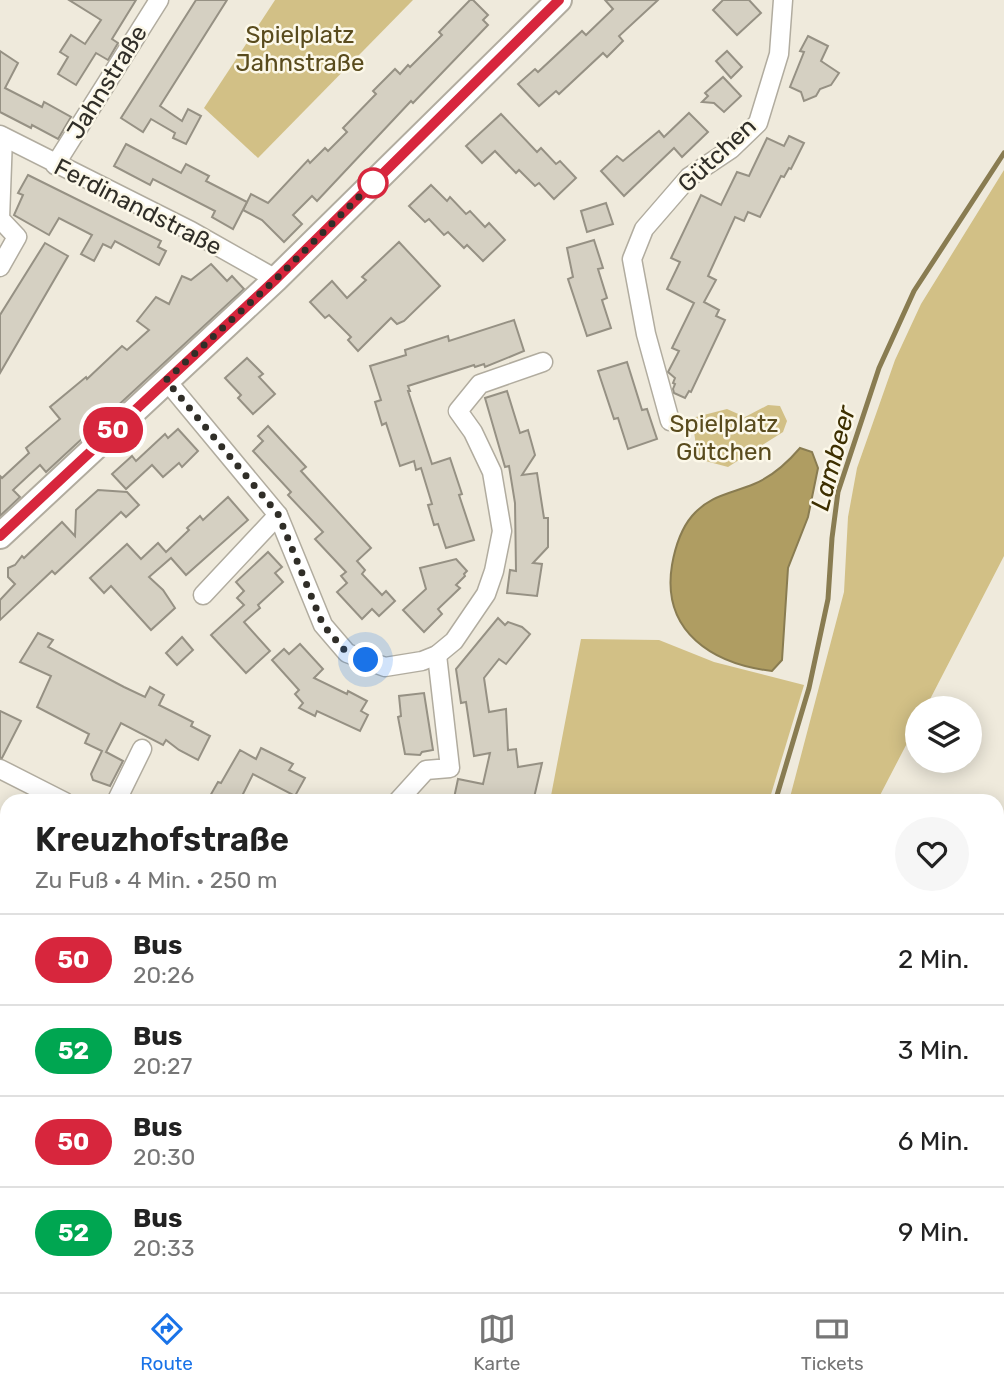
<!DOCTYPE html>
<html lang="de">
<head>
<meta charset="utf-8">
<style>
  :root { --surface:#fff; --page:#f6f6f6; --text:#222; --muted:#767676; --line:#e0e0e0; --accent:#1a73e8 }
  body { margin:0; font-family:Rubik,sans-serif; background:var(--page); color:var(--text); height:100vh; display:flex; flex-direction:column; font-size:26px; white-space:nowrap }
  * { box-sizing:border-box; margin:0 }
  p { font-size:23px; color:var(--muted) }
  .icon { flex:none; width:38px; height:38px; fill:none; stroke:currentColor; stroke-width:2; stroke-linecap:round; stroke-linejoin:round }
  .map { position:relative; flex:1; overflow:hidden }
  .drawer { position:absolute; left:0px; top:794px; width:1004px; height:499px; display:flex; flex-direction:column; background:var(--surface); border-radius:21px 21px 0 0; box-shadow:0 4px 18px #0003 }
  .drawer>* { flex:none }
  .badge { padding:0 14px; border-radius:23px; font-size:24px; line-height:46px }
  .fabs { position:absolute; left:905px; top:696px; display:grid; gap:14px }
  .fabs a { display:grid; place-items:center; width:77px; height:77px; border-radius:50%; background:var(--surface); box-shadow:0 4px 18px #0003; font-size:35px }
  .you { position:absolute; width:35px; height:35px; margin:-18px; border:5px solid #fff; border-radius:50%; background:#1a73e8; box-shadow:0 0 0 10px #1a73e833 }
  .map>.badge { position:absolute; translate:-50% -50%; box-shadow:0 0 0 4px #fff }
  .round { display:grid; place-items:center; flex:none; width:74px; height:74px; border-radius:37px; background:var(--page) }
  .headline { display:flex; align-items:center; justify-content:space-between; height:119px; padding:0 35px }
  h1 { font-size:33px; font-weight:600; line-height:52px }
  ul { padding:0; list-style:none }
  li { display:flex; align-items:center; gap:21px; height:91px; padding:0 35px; border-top:2px solid var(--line) }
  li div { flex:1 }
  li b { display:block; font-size:26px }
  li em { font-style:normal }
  li .badge { min-width:77px; font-weight:700; text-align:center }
  .menu { display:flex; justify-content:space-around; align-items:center; height:98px; border-top:2px solid var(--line); background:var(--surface); font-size:19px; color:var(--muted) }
  .menu a { display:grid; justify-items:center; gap:4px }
  .menu .on { color:var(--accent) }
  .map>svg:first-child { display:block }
  .green { fill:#d2c086 }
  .water { fill:#af9d62; stroke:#897c51; stroke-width:2 }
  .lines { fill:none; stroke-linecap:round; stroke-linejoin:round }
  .stream { stroke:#897c51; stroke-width:5 }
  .building { fill:#d5d0c2; stroke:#969184; stroke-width:2 }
  .street-casing { stroke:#b1ac9f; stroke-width:21 }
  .secondary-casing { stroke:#b1ac9f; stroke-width:28 }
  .street { stroke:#fff; stroke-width:18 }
  .secondary { stroke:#fff; stroke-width:24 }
  .line-casing { stroke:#fff; stroke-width:16 }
  .line { stroke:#d7263d; stroke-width:10 }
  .walk { stroke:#302e28; stroke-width:7; stroke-dasharray:0 12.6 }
  .stop-dot { fill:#fff; stroke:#d7263d; stroke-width:3.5 }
  .labels { text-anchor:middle; stroke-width:5; stroke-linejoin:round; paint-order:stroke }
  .park-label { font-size:24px; fill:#594b1d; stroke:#fcf8e9 }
  .street-label { font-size:24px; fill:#302e28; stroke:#fcf8e9 }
  .water-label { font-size:26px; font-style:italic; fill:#3d2f00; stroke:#fcf8e9 }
</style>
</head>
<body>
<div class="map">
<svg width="1004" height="1292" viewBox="0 0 1004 1292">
  <rect width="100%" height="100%" fill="#efeadc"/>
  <g class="green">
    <path d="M 275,0 L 413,0 L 258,158 L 204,108 Z"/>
    <path d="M 1004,170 L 1004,556 L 925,709 L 917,709 L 917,724 L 877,801 L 789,801 L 844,592 L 848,517 L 857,468 L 895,360 L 921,304 Z"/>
    <path d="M 768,405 L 780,406 L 787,421 L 783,432 L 728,467 L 698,459 L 692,418 L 727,409 L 745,417 Z"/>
    <path d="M 581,639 L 659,640 L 714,662 L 804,685 L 769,801 L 550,801 Z"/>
    <path d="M 998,1227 L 1004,1230 L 1004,1292 L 621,1292 L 621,1286 L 998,1286 Z"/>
  </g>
  <g class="water">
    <path d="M 800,448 L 812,452 L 818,468 L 808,517 L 788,568 L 782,660 L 772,671 C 713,664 661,632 672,565 C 675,548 681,529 692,516 C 710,495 730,494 754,484 C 771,477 788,462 800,448 Z"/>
    <path d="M 437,1286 L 490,1286 L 492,1292 L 428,1292 Z"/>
    <path d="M 521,1286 L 596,1286 L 596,1292 L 524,1292 Z"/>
  </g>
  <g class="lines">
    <g class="stream">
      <path d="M 775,802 L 809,688 L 828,599 L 832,538 L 838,492 L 879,368 L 914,291 L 1004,153"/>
      <path d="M 613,1286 L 615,1292"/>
    </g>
  </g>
  <g class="building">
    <path d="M 69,0 L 136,0 L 112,39 L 118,43 L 108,60 L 96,53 L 76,85 L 58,74 L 68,57 L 60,52 L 71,35 L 85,44 L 101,20 Z"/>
    <path d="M 196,0 L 227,0 L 160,106 L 182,121 L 188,109 L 201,116 L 186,144 L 173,138 L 175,133 L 151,119 L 143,132 L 121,118 Z"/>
    <path d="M 470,0 L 473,0 L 488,15 L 483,20 L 488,25 L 413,103 L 411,101 L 317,201 L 312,196 L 293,215 L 302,224 L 284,242 L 262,220 L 243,210 L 251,194 L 268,203 L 308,160 L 310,163 L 325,148 L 328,151 L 347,132 L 343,128 L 376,94 L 373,91 L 395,69 L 400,74 L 408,65 L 410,67 L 442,35 L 439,32 Z"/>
    <path d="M 605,0 L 658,0 L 619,36 L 623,41 L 607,57 L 603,53 L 559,94 L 556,91 L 539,106 L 518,84 L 535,69 L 538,72 L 582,31 L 586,35 L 613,9 Z"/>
    <path d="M 723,0 L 749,0 L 761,13 L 737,35 L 713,10 Z"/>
    <path d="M 808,36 L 828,46 L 821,61 L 839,73 L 831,85 L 820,89 L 816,96 L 804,101 L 801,92 L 790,87 L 804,52 L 800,51 Z"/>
    <path d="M 0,51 L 18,63 L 5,88 L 42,107 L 44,102 L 71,117 L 58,139 L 32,125 L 31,128 L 0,112 Z"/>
    <path d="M 727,51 L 742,67 L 731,78 L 716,61 Z"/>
    <path d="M 723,77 L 741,96 L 724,112 L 714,103 L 702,102 L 708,96 L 705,93 Z"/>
    <path d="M 689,113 L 708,132 L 682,157 L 674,148 L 624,196 L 601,171 L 617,156 L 623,161 L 659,131 L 664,137 Z"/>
    <path d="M 501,114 L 537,152 L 541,148 L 556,164 L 560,161 L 576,178 L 554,199 L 539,183 L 535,186 L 519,170 L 516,173 L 495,151 L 482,163 L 466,146 Z"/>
    <path d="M 789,136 L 804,143 L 791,169 L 789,168 L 784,177 L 781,176 L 760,217 L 748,212 L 744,221 L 735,217 L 708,276 L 716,280 L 704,302 L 719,310 L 716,316 L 725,320 L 691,392 L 689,391 L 685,398 L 674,393 L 673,389 L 675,384 L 673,383 L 675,378 L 668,372 L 679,351 L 672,348 L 694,303 L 667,289 L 680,262 L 671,258 L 701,195 L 721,205 L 737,172 L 749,176 L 767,138 L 784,146 Z"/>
    <path d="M 126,144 L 181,173 L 186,164 L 209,176 L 206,181 L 247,202 L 233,229 L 212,217 L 215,211 L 153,179 L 150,185 L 114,166 Z"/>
    <path d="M 28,175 L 161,241 L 158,247 L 166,251 L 159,265 L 115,241 L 111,248 L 103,244 L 94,261 L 81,254 L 92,235 L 59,218 L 49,235 L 14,215 L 23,195 L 18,193 Z"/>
    <path d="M 431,185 L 447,201 L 450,197 L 466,214 L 470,211 L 485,227 L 489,223 L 505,240 L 483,261 L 467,245 L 464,248 L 448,232 L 444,235 L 429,219 L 425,222 L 409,206 Z"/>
    <path d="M 606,203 L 613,224 L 587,232 L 581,211 Z"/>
    <path d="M 594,240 L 603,268 L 598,269 L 607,298 L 602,300 L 611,328 L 587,336 L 568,279 L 573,277 L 567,248 Z"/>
    <path d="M 399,242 L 440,286 L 404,321 L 397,324 L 391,318 L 358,351 L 348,340 L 351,337 L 329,315 L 325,318 L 310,302 L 332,281 L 347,298 L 366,280 L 362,277 Z"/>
    <path d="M 45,243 L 68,256 L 0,373 L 0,315 Z"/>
    <path d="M 211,264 L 227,281 L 232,276 L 244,289 L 46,472 L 40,465 L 28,476 L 13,490 L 20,497 L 0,516 L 0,476 L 2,478 L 29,453 L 26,448 L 60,419 L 50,407 L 86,377 L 87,379 L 122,346 L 127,350 L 149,330 L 137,321 L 156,297 L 169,304 L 182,276 L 191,280 Z"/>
    <path d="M 514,320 L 524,351 L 485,367 L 484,364 L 475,367 L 474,365 L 408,386 L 410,391 L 408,391 L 432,464 L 450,458 L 462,494 L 459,495 L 474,540 L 446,548 L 438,524 L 434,525 L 428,505 L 432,504 L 421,468 L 416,470 L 414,461 L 400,466 L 386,423 L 382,425 L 375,402 L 381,400 L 370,366 L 406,355 L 405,350 L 448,336 L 449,341 Z"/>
    <path d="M 247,358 L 263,374 L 259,377 L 275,394 L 253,414 L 238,398 L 241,395 L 225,378 Z"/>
    <path d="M 627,362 L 642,410 L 647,409 L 657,439 L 628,449 L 618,418 L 614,419 L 598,371 Z"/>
    <path d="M 507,391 L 520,433 L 528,430 L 535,455 L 522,475 L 537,473 L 544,518 L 548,518 L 548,547 L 533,563 L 542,564 L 537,596 L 507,593 L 510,570 L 516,571 L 515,503 L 509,466 L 505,467 L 485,398 Z"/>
    <path d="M 268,426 L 306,467 L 301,471 L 371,548 L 357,561 L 365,570 L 362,574 L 382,595 L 386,591 L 395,601 L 379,616 L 372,609 L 362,619 L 337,592 L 347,583 L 341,576 L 346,572 L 315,539 L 323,532 L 288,495 L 291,492 L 253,451 L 263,441 L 258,436 Z"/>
    <path d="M 178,429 L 198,451 L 182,467 L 179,463 L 163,477 L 152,465 L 126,489 L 112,474 L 132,456 L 136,461 L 165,434 L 168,438 Z"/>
    <path d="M 98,490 L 127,492 L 139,505 L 126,517 L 121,512 L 55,574 L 52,571 L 0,620 L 0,600 L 15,584 L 8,577 L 8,568 L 15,565 L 22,556 L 24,558 L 62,522 L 75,536 L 76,510 Z"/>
    <path d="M 228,497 L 248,520 L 186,575 L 171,558 L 149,577 L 163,590 L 175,608 L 151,630 L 111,586 L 104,593 L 90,578 L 127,544 L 141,559 L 158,543 L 166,552 L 189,530 L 187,528 L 200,516 L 203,520 Z"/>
    <path d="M 268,552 L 282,567 L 275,573 L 283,582 L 258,605 L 260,608 L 244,622 L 270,651 L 246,673 L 211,635 L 244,605 L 237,598 L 244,591 L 236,582 Z"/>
    <path d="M 456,559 L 467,571 L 464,574 L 465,576 L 456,585 L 460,588 L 438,609 L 442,614 L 424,632 L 403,610 L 426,589 L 420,568 Z"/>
    <path d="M 498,618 L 505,625 L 508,622 L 522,627 L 530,634 L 506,664 L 499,659 L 484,678 L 489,712 L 506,709 L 508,750 L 516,749 L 518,767 L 542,763 L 533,802 L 470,802 L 454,798 L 458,779 L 483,784 L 490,753 L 474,756 L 466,702 L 461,703 L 456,669 Z"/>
    <path d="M 38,633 L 53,640 L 48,647 L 124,687 L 145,697 L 150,687 L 164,695 L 159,705 L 193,722 L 191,726 L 210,736 L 198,760 L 179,750 L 166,740 L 163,745 L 121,723 L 106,752 L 123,761 L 110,786 L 93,780 L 91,774 L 102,751 L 85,743 L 89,734 L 37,707 L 51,676 L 20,662 Z"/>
    <path d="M 182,637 L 193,650 L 177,665 L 166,653 Z"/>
    <path d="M 300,644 L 323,669 L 314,678 L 347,694 L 348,691 L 367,701 L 361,711 L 368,715 L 360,731 L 317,711 L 315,716 L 299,708 L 303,703 L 295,694 L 299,690 L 272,660 L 284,649 L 289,654 Z"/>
    <path d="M 424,693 L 433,750 L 422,752 L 420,755 L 405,754 L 398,717 L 401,716 L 399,696 Z"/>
    <path d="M 0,711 L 21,721 L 2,758 L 0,758 Z"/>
    <path d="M 261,748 L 293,764 L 289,770 L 305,778 L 295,796 L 253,774 L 239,802 L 221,802 L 210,796 L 218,782 L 221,783 L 240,750 L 256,759 Z"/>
  </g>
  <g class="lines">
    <g class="street-casing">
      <g id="street">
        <path d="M 0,135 L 191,231 L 276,279"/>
        <path d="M 55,165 L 159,0"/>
        <path d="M 0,267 L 17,237 L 0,219 L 3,137"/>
        <path d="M 166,380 L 278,515 L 323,625 L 347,653 L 385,667 L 422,661 L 437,655 L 454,641 L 486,594 L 494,571 L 502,531 L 492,472 L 473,432 L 458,411 L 480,384 L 543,362"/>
        <path d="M 670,421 L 646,334 L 632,259 L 644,229 L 689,177 L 731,149 L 758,123 L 779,54 L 783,0"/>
        <path d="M 203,595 L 278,515"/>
        <path d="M 0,769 L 65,802"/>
        <path d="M 116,802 L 142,749"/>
        <path d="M 397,802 L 426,770 L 450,768 L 437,655"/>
        <path d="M 0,1029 L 7,1015"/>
        <path d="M 998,1215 L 1004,1218"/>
        <path d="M 176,1286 L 187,1292"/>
        <path d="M 63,1292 L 67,1286"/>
      </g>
    </g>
    <g class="secondary-casing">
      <path id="secondary" d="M 0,536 L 276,279 L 559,0"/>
    </g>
    <use href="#street" class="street"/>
    <use href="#secondary" class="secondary"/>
  </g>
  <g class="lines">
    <g class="line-casing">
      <path id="line" d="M 0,536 L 276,279 L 559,0"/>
    </g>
    <use href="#line" class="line"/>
    <path class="walk" d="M 366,660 L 347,653 L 323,625 L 278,514 L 166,380 L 276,279 L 373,183"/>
  </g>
  <circle class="stop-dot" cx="373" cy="183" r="14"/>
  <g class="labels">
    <g class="park-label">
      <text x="300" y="43">Spielplatz<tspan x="300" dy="28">Jahnstraße</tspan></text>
      <text x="724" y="432">Spielplatz<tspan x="724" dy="28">Gütchen</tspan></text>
    </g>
    <g class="street-label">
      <text transform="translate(107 82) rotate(-58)" y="8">Jahnstraße</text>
      <text transform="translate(717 155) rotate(-43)" y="8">Gütchen</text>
      <text transform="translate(138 207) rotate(27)" y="8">Ferdinandstraße</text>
    </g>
    <g class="water-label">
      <text transform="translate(833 458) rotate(-75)" y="9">Lambeer</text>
    </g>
  </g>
</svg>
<div class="fabs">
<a><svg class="icon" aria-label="layers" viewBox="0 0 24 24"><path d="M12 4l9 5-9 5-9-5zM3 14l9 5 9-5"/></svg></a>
</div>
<div class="you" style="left:366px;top:660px"></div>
<b class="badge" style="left:113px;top:430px;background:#d7263d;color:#fff">50</b>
<section class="drawer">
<div class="headline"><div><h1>Kreuzhofstraße</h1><p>Zu Fuß · 4 Min. · 250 m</p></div><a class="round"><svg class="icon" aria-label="heart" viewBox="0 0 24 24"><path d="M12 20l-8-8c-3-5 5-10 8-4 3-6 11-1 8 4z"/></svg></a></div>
<ul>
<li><span class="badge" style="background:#d7263d;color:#fff">50</span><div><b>Bus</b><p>20:26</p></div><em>2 Min.</em></li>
<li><span class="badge" style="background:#00a651;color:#fff">52</span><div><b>Bus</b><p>20:27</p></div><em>3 Min.</em></li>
<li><span class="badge" style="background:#d7263d;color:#fff">50</span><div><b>Bus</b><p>20:30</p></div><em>6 Min.</em></li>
<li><span class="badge" style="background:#00a651;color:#fff">52</span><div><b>Bus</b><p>20:33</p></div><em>9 Min.</em></li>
</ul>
</section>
</div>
<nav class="menu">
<a class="on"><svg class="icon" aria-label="directions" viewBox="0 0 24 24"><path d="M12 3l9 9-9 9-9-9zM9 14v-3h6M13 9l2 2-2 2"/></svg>Route</a>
<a><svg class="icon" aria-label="map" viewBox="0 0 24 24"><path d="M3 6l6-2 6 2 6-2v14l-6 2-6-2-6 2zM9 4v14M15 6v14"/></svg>Karte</a>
<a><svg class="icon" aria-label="tickets" viewBox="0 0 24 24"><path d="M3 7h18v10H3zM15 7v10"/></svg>Tickets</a>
</nav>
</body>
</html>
